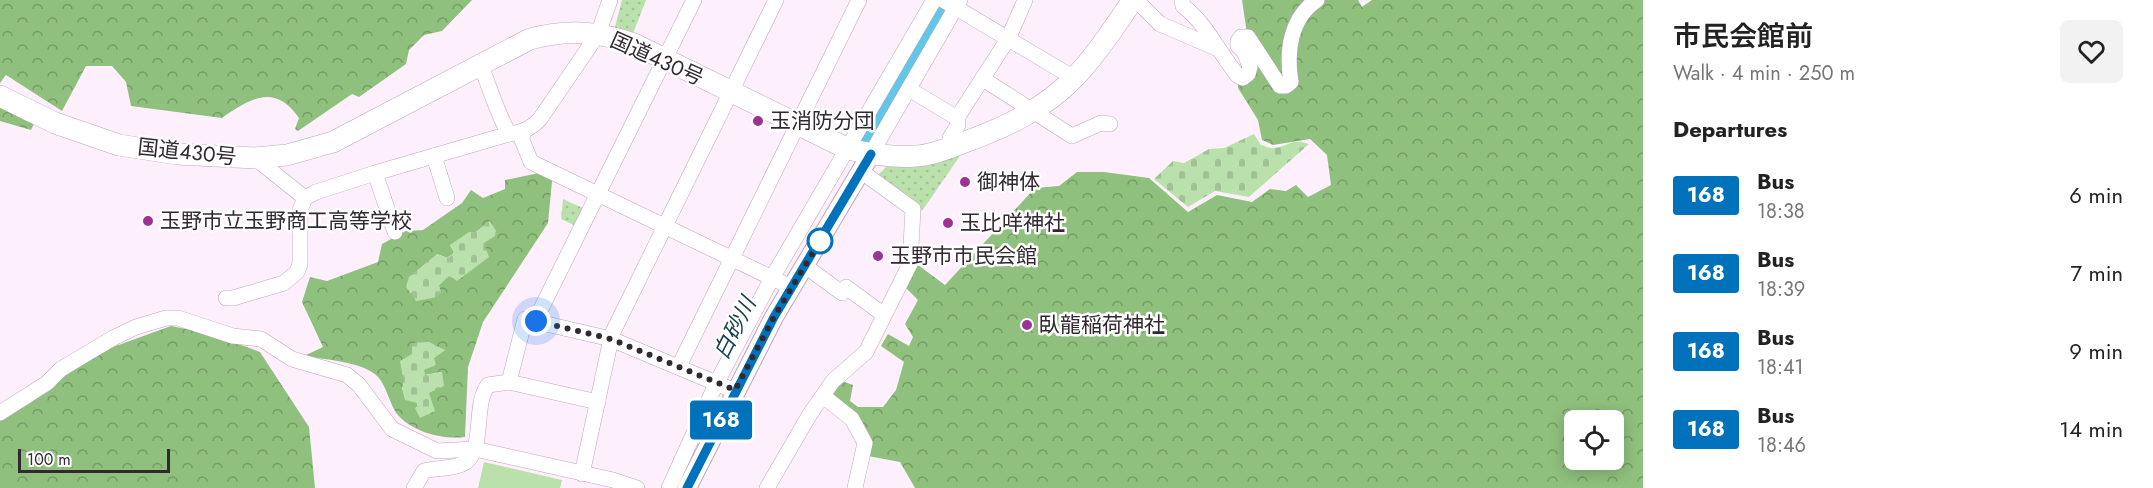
<!DOCTYPE html>
<html lang="en">
<head>
<meta charset="utf-8">
<style>
  :root { --surface:#fff; --page:#f2f2f2; --text:#222; --muted:#767676 }
  body { margin:0; font-family:Jost,"Noto Sans JP",sans-serif; background:var(--page); color:var(--text); height:100vh; display:flex; flex-direction:column; font-size:22px; white-space:nowrap }
  * { box-sizing:border-box; margin:0 }
  p { font-size:20px; color:var(--muted) }
  .icon { flex:none; width:33px; height:33px; fill:none; stroke:currentColor; stroke-width:2; stroke-linecap:round; stroke-linejoin:round }
  .map { position:relative; flex:1; overflow:hidden }
  .panel { display:flex; flex-direction:column; background:var(--surface); width:510px }
  .panel>* { flex:none }
  .badge { padding:0 12px; border-radius:4px; font-size:21px; line-height:39px }
  .tools { position:absolute; left:1564px; top:410px; display:grid; gap:12px }
  .tools a { display:grid; place-items:center; width:60px; height:60px; border-radius:9px; background:var(--surface); box-shadow:0 3px 15px #0003; font-size:30px }
  .scale { position:absolute; left:18px; bottom:15px; width:152px; box-sizing:border-box; padding-left:6px; border:3px solid #312830; border-top:0; font-size:16px; line-height:21px; white-space:nowrap; color:#312830; -webkit-text-stroke:4px #fff; paint-order:stroke }
  .you { position:absolute; width:30px; height:30px; margin:-15px; border:4px solid #fff; border-radius:50%; background:#1a73e8; box-shadow:0 0 0 9px #1a73e833 }
  .map>.badge { position:absolute; translate:-50% -50%; box-shadow:0 0 0 3px #fff }
  h2 { padding:0 30px; font-size:22px; line-height:54px }
  .round { display:grid; place-items:center; flex:none; width:63px; height:63px; border-radius:9px; background:var(--page) }
  .summary { display:flex; align-items:center; justify-content:space-between; height:102px; padding:0 30px }
  h1 { font-size:28px; font-weight:600; line-height:45px }
  ul { padding:0; list-style:none }
  li { display:flex; align-items:center; gap:18px; height:78px; padding:0 30px }
  li div { flex:1 }
  li b { display:block; font-size:22px }
  li em { font-style:normal }
  li .badge { min-width:66px; font-weight:700; text-align:center }
  main { display:flex; flex:1; min-height:0 }
  .map>svg:first-child { display:block }
  .grass { fill:url(#grass-dots) }
  .forest { fill:url(#forest-crowns); fill-rule:evenodd }
  .cemetery { fill:url(#cemetery-stones) }
  .pitch { fill:#bae1ac }
  .lines { fill:none; stroke-linecap:round; stroke-linejoin:round }
  .river { stroke:#62c6e8; stroke-width:18 }
  .minor-casing { stroke:#bea7bc; stroke-width:16 }
  .major-casing { stroke:#bea7bc; stroke-width:20 }
  .highway-casing { stroke:#bea7bc; stroke-width:22 }
  .minor { stroke:#fff; stroke-width:15 }
  .major { stroke:#fff; stroke-width:18 }
  .highway { stroke:#fff; stroke-width:21 }
  .line-casing { stroke:#fff; stroke-width:14 }
  .line { stroke:#0072bc; stroke-width:9 }
  .walk { stroke:#312830; stroke-width:6; stroke-dasharray:0 10.8 }
  .poi-dot { fill:#9c3293; stroke:#fff; stroke-width:2 }
  .stop-dot { fill:#fff; stroke:#0072bc; stroke-width:3 }
  .labels { text-anchor:middle; stroke-width:5; stroke-linejoin:round; paint-order:stroke }
  .street-label { font-size:21px; fill:#312830; stroke:#fff }
  .poi-label { font-size:21px; fill:#312830; stroke:#fff; text-anchor:start }
  .water-label { font-size:22px; font-style:italic; fill:#14414f; stroke:#fff }
</style>
</head>
<body>
<main>
<div class="map">
<svg width="1643" height="488" viewBox="0 0 1643 488">
  <defs>
    <pattern id="grass-dots" width="8" height="8" patternUnits="userSpaceOnUse" patternTransform="scale(1.5)"><rect width="8" height="8" fill="#bae1ac"/><path d="M2 2h.1M6 6h.1" fill="none" stroke="#a0c194" stroke-width="1.8" stroke-linecap="round"/></pattern>
    <pattern id="forest-crowns" width="20" height="18" patternUnits="userSpaceOnUse" patternTransform="scale(1.5)"><rect width="20" height="18" fill="#8fc07d"/><path d="M2 6a3 3 0 1 1 6 0M12 15a3 3 0 1 1 6 0" fill="none" stroke="#759c67"/></pattern>
    <pattern id="cemetery-stones" width="16" height="16" patternUnits="userSpaceOnUse" patternTransform="scale(1.5)"><rect width="16" height="16" fill="#bae1ac"/><path d="M2 7V4a2 2 0 0 1 4 0v3zM10 15v-3a2 2 0 0 1 4 0v3z" fill="#a0c194"/></pattern>
  </defs>
  <rect width="100%" height="100%" fill="#feeffc"/>
  <g class="grass">
    <path d="M 622,0 L 646,0 L 632,36 L 615,27 Z"/>
    <path d="M 962,153 L 922,211 L 875,178 L 886,167 L 924,166 Z"/>
    <path d="M 563,199 L 587,210 L 578,227 L 561,219 Z"/>
  </g>
  <g class="forest">
    <path d="M 0,0 L 472,0 L 442,31 L 424,35 L 409,50 L 406,64 L 359,97 L 352,94 L 298,131 L 295,129 L 299,118 C 275,83 251,98 222,118 L 131,106 L 126,82 L 112,66 L 86,66 L 62,111 L 6,75 L 0,83 Z"/>
    <path d="M 1242,0 L 1358,0 L 1362,7 L 1372,0 L 1643,0 L 1643,488 L 915,488 L 900,462 L 868,456 L 829,398 L 841,381 L 853,385 L 850,401 L 858,407 L 883,407 L 896,390 L 904,362 L 881,346 L 888,334 L 909,346 L 913,337 L 905,324 L 918,300 L 904,286 L 912,269 L 918,265 L 945,285 L 1035,188 L 1059,186 L 1077,172 L 1104,172 L 1149,178 L 1188,212 L 1217,195 L 1252,202 L 1270,189 L 1286,191 L 1296,185 L 1308,197 L 1331,185 L 1327,155 L 1310,139 L 1273,145 L 1262,140 L 1258,120 L 1238,88 L 1246,27 ZM 1575,420 L 1614,420 L 1614,459 L 1575,459 Z"/>
    <path d="M 0,107 L 34,124 L 31,130 L 0,121 Z"/>
    <path d="M 539,173 L 552,181 L 548,223 L 483,322 L 468,367 L 465,437 C 443,440 412,432 397,414 C 389,403 387,387 378,377 C 365,362 322,359 304,356 L 323,347 L 302,302 L 310,277 L 327,281 L 378,262 L 382,244 L 406,231 L 423,230 L 462,203 L 471,190 L 483,198 L 505,189 L 505,180 ZM 490,221 L 484,243 L 439,285 L 437,254 L 447,258 L 454,253 L 450,245 L 476,232 ZM 445,350 L 433,358 L 423,370 L 425,375 L 441,372 L 429,393 L 420,417 L 417,403 L 402,389 L 412,354 Z"/>
    <path d="M 171,326 L 212,334 L 260,352 L 309,427 L 315,488 L 0,488 L 0,420 L 29,404 L 56,382 L 102,351 Z"/>
  </g>
  <g class="cemetery">
    <path d="M 1254,134 L 1261,145 C 1265,146 1271,149 1275,148 C 1290,146 1291,138 1309,144 L 1249,197 L 1215,191 L 1188,207 L 1154,179 L 1173,161 L 1184,163 L 1209,149 L 1224,148 Z"/>
    <path d="M 490,221 L 498,234 L 484,243 L 489,257 L 457,281 L 449,276 L 439,285 L 441,293 L 437,297 L 416,301 L 406,287 L 409,277 L 437,254 L 448,258 L 454,253 L 450,245 L 469,232 L 476,232 Z"/>
    <path d="M 429,342 L 445,350 L 434,358 L 436,365 L 424,370 L 425,375 L 442,372 L 444,386 L 429,393 L 435,411 L 420,418 L 415,408 L 418,406 L 417,403 L 405,400 L 402,389 L 404,383 L 400,361 L 412,354 L 412,343 Z"/>
  </g>
  <path class="pitch" d="M 484,462 L 562,480 L 560,488 L 478,488 Z"/>
  <g class="lines">
    <path class="river" d="M 866,138 L 948,0"/>
    <g class="minor-casing">
      <g id="minor">
        <path d="M 943,0 L 1074,78"/>
        <path d="M 1136,0 L 1160,24 L 1216,48"/>
        <path d="M 1182,0 L 1183,6 C 1207,24 1219,53 1238,76 L 1243,78 L 1248,74 L 1250,67 L 1244,51 L 1238,46 L 1238,41 L 1241,37 L 1248,37 L 1280,86 L 1286,86 L 1291,82 C 1286,52 1290,18 1317,0"/>
        <path d="M 480,64 C 490,87 496,111 509,134"/>
        <path d="M 983,79 L 1072,136 L 1101,123 L 1110,124"/>
        <path d="M 909,89 L 957,118 L 1008,39 L 1025,0"/>
        <path d="M 523,132 L 522,140 L 531,162 L 791,287"/>
        <path d="M 952,146 L 950,138 L 958,125 L 957,118"/>
        <path d="M 871,154 L 960,0"/>
        <path d="M 434,156 L 447,198"/>
        <path d="M 375,173 L 395,232"/>
        <path d="M 305,198 L 316,192 L 375,173 L 509,134 C 523,132 530,129 540,119 L 598,34 L 610,0"/>
        <path d="M 805,266 L 842,293 L 846,287 L 884,315"/>
        <path d="M 226,298 L 233,298 L 284,283 L 297,272 L 300,264 L 300,210 L 305,198 L 255,158"/>
        <path d="M 535,321 L 694,0"/>
        <path d="M 679,366 L 859,0"/>
        <path d="M 509,382 L 525,319 L 611,339 L 735,391"/>
        <path d="M 823,396 L 852,419 L 865,443 L 855,488"/>
        <path d="M 0,413 L 47,383 L 61,369 L 113,338 L 136,327 L 166,318 L 178,318 L 233,336 L 261,339 L 292,359 L 347,375 L 359,385 L 392,429 L 437,451 L 475,449 L 613,480 L 637,488"/>
        <path d="M 582,474 L 612,334 L 776,0"/>
        <path d="M 414,488 L 424,471 C 437,467 454,470 466,462 C 485,447 473,405 488,385 L 509,382 L 598,402"/>
        <path d="M 669,488 L 717,382 L 772,278 L 934,0"/>
        <path d="M 767,488 L 810,414 L 833,381 L 866,352 L 910,264 L 913,209 L 862,172"/>
      </g>
    </g>
    <g class="major-casing">
      <path id="major" d="M 687,488 L 774,317 L 871,154"/>
    </g>
    <g class="highway-casing">
      <path id="highway" d="M 0,96 L 55,123 L 119,145 L 177,154 L 255,158 L 287,155 L 333,142 L 530,39 C 567,29 597,31 634,44 L 848,149 C 870,154 893,158 916,156 C 933,155 949,148 965,142 C 1006,127 1043,110 1075,77 C 1097,54 1115,26 1133,0"/>
    </g>
    <use href="#minor" class="minor"/>
    <use href="#major" class="major"/>
    <use href="#highway" class="highway"/>
  </g>
  <g class="lines">
    <g class="line-casing">
      <path id="line" d="M 687,488 L 774,317 L 871,154"/>
    </g>
    <use href="#line" class="line"/>
    <path class="walk" d="M 536,321 L 611,339 L 735,390 L 774,317 L 820,241"/>
  </g>
  <g class="poi-dot">
    <circle cx="758" cy="121" r="6"/>
    <circle cx="965" cy="182" r="6"/>
    <circle cx="148" cy="221" r="6"/>
    <circle cx="948" cy="223" r="6"/>
    <circle cx="878" cy="256" r="6"/>
    <circle cx="1027" cy="325" r="6"/>
  </g>
  <circle class="stop-dot" cx="820" cy="241" r="12"/>
  <g class="labels">
    <g class="street-label">
      <text transform="translate(657 59) rotate(24)" y="7">国道430号</text>
      <text transform="translate(187 152) rotate(6)" y="7">国道430号</text>
    </g>
    <g class="poi-label">
      <text x="770" y="128">玉消防分団</text>
      <text x="977" y="189">御神体</text>
      <text x="160" y="228">玉野市立玉野商工高等学校</text>
      <text x="960" y="230">玉比咩神社</text>
      <text x="890" y="263">玉野市市民会館</text>
      <text x="1039" y="332">臥龍稲荷神社</text>
    </g>
    <g class="water-label">
      <text transform="translate(734 328) rotate(-63)" y="8">白砂川</text>
    </g>
  </g>
</svg>
<div class="tools">
<a><svg class="icon" aria-label="locate" viewBox="0 0 24 24"><circle cx="12" cy="12" r="6"/><path d="M12 2v4M12 18v4M2 12h4M18 12h4"/></svg></a>
</div>
<div class="scale">100 m</div>
<div class="you" style="left:536px;top:321px"></div>
<b class="badge" style="left:721px;top:420px;background:#0072bc;color:#fff">168</b>
</div>
<section class="panel">
<div class="summary"><div><h1>市民会館前</h1><p>Walk · 4 min · 250 m</p></div><a class="round"><svg class="icon" aria-label="heart" viewBox="0 0 24 24"><path d="M12 20l-8-8c-3-5 5-10 8-4 3-6 11-1 8 4z"/></svg></a></div>
<h2>Departures</h2>
<ul>
<li><span class="badge" style="background:#0072bc;color:#fff">168</span><div><b>Bus</b><p>18:38</p></div><em>6 min</em></li>
<li><span class="badge" style="background:#0072bc;color:#fff">168</span><div><b>Bus</b><p>18:39</p></div><em>7 min</em></li>
<li><span class="badge" style="background:#0072bc;color:#fff">168</span><div><b>Bus</b><p>18:41</p></div><em>9 min</em></li>
<li><span class="badge" style="background:#0072bc;color:#fff">168</span><div><b>Bus</b><p>18:46</p></div><em>14 min</em></li>
</ul>
</section>
</main>
</body>
</html>
